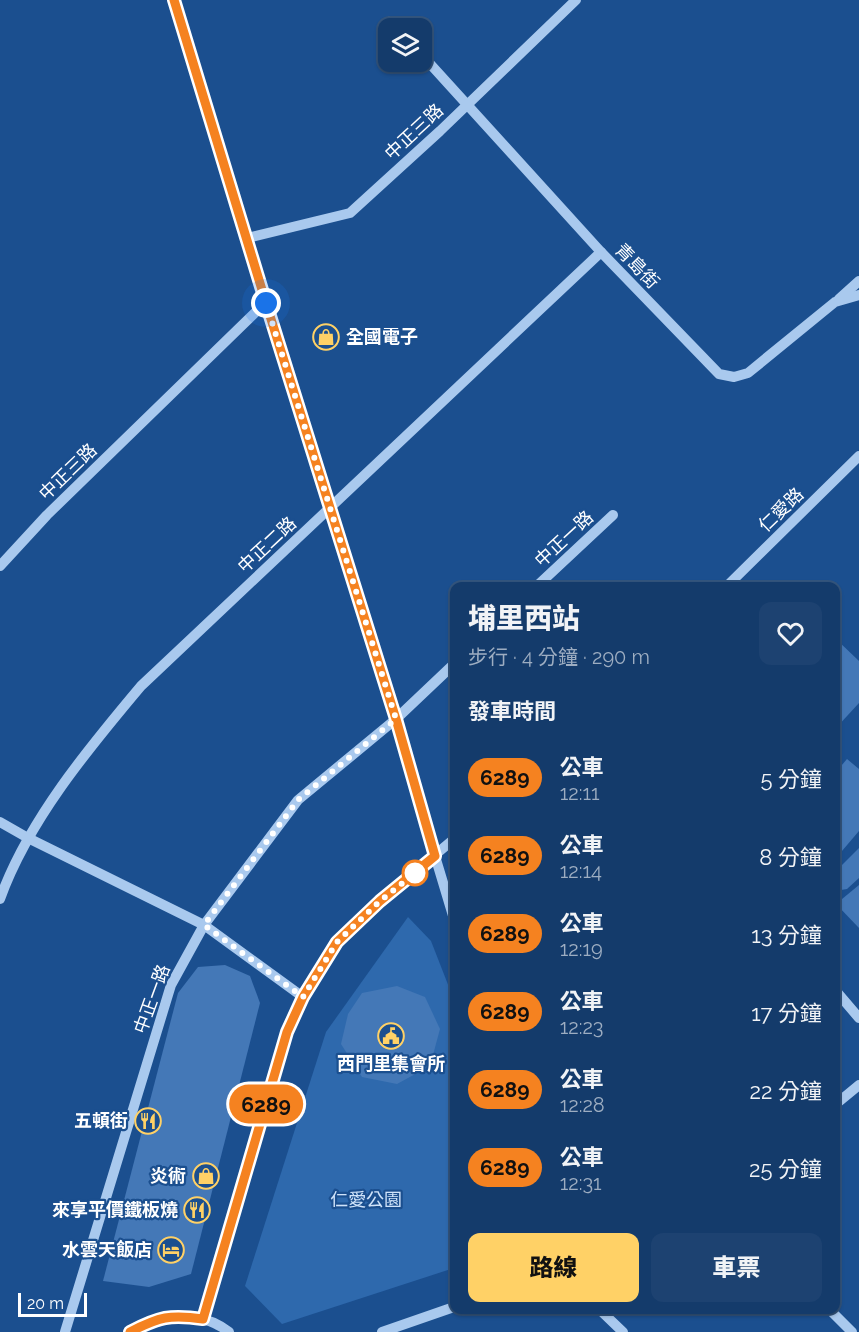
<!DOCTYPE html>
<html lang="zh-TW">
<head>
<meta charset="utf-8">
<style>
  :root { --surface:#143b6b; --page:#1d4271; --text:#f1f3f6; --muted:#9dadc1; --line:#33557e; --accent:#ffd166 }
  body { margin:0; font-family:Raleway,"Noto Sans TC",sans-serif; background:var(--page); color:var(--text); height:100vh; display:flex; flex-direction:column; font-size:22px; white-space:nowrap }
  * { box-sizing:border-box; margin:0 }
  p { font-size:20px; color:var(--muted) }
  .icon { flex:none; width:33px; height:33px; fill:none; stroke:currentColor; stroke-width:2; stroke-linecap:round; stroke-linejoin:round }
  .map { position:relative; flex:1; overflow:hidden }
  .panel { position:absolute; left:450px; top:582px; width:390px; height:732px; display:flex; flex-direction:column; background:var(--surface); border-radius:12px; box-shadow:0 2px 4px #0004,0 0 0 2px var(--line) }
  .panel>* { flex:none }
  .badge { padding:0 12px; border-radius:20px; font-size:21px; line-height:39px }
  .buttons { position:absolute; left:378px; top:18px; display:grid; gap:12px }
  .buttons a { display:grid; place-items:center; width:54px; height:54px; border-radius:12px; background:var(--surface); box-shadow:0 2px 4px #0004,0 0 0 2px var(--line); font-size:30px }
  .scale { position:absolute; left:18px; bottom:15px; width:69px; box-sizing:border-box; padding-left:6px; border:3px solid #fff; border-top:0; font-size:16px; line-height:21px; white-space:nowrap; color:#fff; -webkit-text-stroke:4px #1b4f8f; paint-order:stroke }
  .you { position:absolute; width:30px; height:30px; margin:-15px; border:4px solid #fff; border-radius:50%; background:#1a73e8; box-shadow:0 0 0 9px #1a73e833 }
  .map>.badge { position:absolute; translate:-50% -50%; box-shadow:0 0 0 3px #fff }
  h2 { padding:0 18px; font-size:22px; line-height:54px }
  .round { display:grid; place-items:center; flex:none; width:63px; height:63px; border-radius:12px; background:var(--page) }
  .summary { display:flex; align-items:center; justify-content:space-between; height:102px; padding:0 18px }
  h1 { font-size:28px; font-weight:800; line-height:45px }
  .action { display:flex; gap:12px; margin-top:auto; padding:12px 18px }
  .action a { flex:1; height:69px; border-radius:12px; background:var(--accent); color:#111; font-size:24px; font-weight:800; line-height:69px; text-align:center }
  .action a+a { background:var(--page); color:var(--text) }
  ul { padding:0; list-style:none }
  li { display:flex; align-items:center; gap:18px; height:78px; padding:0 18px }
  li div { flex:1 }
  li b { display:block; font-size:22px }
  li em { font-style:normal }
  li .badge { min-width:66px; font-weight:700; text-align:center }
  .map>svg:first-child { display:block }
  .green { fill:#2e69ad }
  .building { fill:#4478b7 }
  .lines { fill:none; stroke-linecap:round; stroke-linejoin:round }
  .minor { stroke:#a9c9ee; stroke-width:10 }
  .line-casing { stroke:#fff; stroke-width:14 }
  .line { stroke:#f58220; stroke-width:9 }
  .walk { stroke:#fff; stroke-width:6; stroke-dasharray:0 10.8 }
  .stop-dot { fill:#fff; stroke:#f58220; stroke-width:3 }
  .labels { text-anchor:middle; stroke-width:4.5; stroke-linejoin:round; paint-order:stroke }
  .street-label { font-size:18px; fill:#fff; stroke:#1b4f8f }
  .poi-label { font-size:18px; font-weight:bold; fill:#fff; stroke:#1b4f8f; text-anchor:end }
  .park-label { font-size:18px; fill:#cfe3fa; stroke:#1b4f8f }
</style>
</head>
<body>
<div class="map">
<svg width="859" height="1332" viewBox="0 0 859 1332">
  <rect width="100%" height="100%" fill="#1b4f8f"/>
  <path class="green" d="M 408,917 L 431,941 L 454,1000 L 454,1268 L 282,1324 L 245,1286 L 326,1032 Z"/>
  <g class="building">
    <path d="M 836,639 L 859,661 L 859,703 L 836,728 Z"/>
    <path d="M 847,759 L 859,769 L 859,831 L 836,858 L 836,772 Z"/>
    <path d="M 859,848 L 859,878 L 847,889 L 841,890 L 836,885 L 836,871 Z"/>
    <path d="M 859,885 L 859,928 L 836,904 Z"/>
    <path d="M 225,965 L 250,976 L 260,1003 L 191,1274 L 149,1287 L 103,1281 L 178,993 L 198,967 Z"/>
    <path d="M 397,986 L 425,997 L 440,1029 L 430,1066 L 397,1084 L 362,1077 L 341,1044 L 348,1014 L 362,993 Z"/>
  </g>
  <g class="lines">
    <g class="minor">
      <path d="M 174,0 L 265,303 L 396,719 L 435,856 L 454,919"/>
      <path d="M 391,21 L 398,28"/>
      <path d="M 422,55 L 601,252 L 719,374 L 734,377 L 748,373 L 835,302 L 859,295"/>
      <path d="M 247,238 L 350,213 L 440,131 L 576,0"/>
      <path d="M 839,299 L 859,281"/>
      <path d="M 0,566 L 47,515 L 265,303"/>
      <path d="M 537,586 L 613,515"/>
      <path d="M 727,586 L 859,456"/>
      <path d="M 0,822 L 28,838 L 204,925 L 303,997"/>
      <path d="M 0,899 C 28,821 88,749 141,686 L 601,252"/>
      <path d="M 836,991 L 859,1018"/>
      <path d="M 836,1104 L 859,1085"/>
      <path d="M 600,1310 L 623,1332"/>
      <path d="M 830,1310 L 852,1332"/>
      <path d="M 203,1319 L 287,1032 L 303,997 L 337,942 L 380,901 L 454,839"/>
      <path d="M 65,1332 L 171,985 L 204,925 L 298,800 L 396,719 L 454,664"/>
      <path d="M 130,1332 C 137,1328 144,1324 151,1321 C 175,1311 209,1316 229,1332"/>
      <path d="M 382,1332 L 454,1307"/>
    </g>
  </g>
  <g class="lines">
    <g class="line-casing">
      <path id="line" d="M 130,1332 C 159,1317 170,1314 203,1319 L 287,1032 L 303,997 L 337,942 L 380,901 L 435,856 L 396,719 L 266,303 L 174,0"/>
    </g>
    <use href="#line" class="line"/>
    <path class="walk" d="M 266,303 L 396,719 L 298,800 L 204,925 L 303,997 L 337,942 L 380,901 L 415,873"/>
  </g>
  <defs>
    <g id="shop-ring" transform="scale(1.35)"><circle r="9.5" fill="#1b4f8f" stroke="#ffd166" stroke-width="1.5"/><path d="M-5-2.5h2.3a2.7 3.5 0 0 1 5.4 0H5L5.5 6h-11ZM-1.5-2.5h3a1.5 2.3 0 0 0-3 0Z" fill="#ffd166"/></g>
    <g id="civic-ring" transform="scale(1.35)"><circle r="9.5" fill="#1b4f8f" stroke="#ffd166" stroke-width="1.5"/><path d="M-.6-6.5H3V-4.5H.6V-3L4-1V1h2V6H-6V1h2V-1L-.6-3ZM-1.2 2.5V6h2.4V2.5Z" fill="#ffd166"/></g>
    <g id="restaurant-ring" transform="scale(1.35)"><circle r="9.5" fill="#1b4f8f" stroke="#ffd166" stroke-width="1.5"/><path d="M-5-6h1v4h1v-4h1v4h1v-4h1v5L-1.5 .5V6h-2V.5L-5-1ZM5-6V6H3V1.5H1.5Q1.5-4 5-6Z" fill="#ffd166"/></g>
    <g id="hotel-ring" transform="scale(1.35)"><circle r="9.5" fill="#1b4f8f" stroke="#ffd166" stroke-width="1.5"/><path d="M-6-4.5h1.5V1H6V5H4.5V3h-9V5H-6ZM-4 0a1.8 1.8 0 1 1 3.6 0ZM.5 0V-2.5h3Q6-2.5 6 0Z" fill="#ffd166"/></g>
  </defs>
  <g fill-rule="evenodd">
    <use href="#shop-ring" x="326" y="337"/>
    <use href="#civic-ring" x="391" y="1036"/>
    <use href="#restaurant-ring" x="148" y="1121"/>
    <use href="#shop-ring" x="206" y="1176"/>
    <use href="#restaurant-ring" x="197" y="1210"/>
    <use href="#hotel-ring" x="171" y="1250"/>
  </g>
  <circle class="stop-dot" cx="415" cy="873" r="12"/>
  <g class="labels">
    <g class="street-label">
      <text transform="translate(414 132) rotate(-43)" y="6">中正三路</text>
      <text transform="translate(637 266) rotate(46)" y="6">青島街</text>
      <text transform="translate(68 472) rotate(-44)" y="6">中正三路</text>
      <text transform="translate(781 510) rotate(-44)" y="6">仁愛路</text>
      <text transform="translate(564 539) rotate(-43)" y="6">中正一路</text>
      <text transform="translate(267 545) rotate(-43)" y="6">中正二路</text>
      <text transform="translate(152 999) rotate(-70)" y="6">中正一路</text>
    </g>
    <g class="poi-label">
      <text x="346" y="343" text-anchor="start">全國電子</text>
      <text x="391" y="1070" text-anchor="middle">西門里集會所</text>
      <text x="128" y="1127">五頓街</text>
      <text x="186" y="1182">炎術</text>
      <text x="178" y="1216">來享平價鐵板燒</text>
      <text x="152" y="1256">水雲天飯店</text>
    </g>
    <g class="park-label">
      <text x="366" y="1206">仁愛公園</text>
    </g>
  </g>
</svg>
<div class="buttons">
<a><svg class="icon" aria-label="layers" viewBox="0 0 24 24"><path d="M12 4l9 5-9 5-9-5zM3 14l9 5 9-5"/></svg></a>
</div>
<div class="scale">20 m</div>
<div class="you" style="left:266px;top:303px"></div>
<b class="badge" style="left:266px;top:1104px;background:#f58220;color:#111">6289</b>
<section class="panel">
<div class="summary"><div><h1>埔里西站</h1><p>步行 · 4 分鐘 · 290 m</p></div><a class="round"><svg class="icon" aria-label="heart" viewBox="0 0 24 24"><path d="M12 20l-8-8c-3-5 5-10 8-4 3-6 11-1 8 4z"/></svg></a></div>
<h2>發車時間</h2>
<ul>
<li><span class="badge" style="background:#f58220;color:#111">6289</span><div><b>公車</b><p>12:11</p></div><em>5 分鐘</em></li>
<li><span class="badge" style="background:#f58220;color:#111">6289</span><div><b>公車</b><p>12:14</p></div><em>8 分鐘</em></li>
<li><span class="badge" style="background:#f58220;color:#111">6289</span><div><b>公車</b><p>12:19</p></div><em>13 分鐘</em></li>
<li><span class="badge" style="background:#f58220;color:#111">6289</span><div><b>公車</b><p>12:23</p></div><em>17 分鐘</em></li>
<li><span class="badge" style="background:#f58220;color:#111">6289</span><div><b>公車</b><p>12:28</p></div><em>22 分鐘</em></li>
<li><span class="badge" style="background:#f58220;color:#111">6289</span><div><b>公車</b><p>12:31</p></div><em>25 分鐘</em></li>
</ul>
<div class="action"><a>路線</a><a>車票</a></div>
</section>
</div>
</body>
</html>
